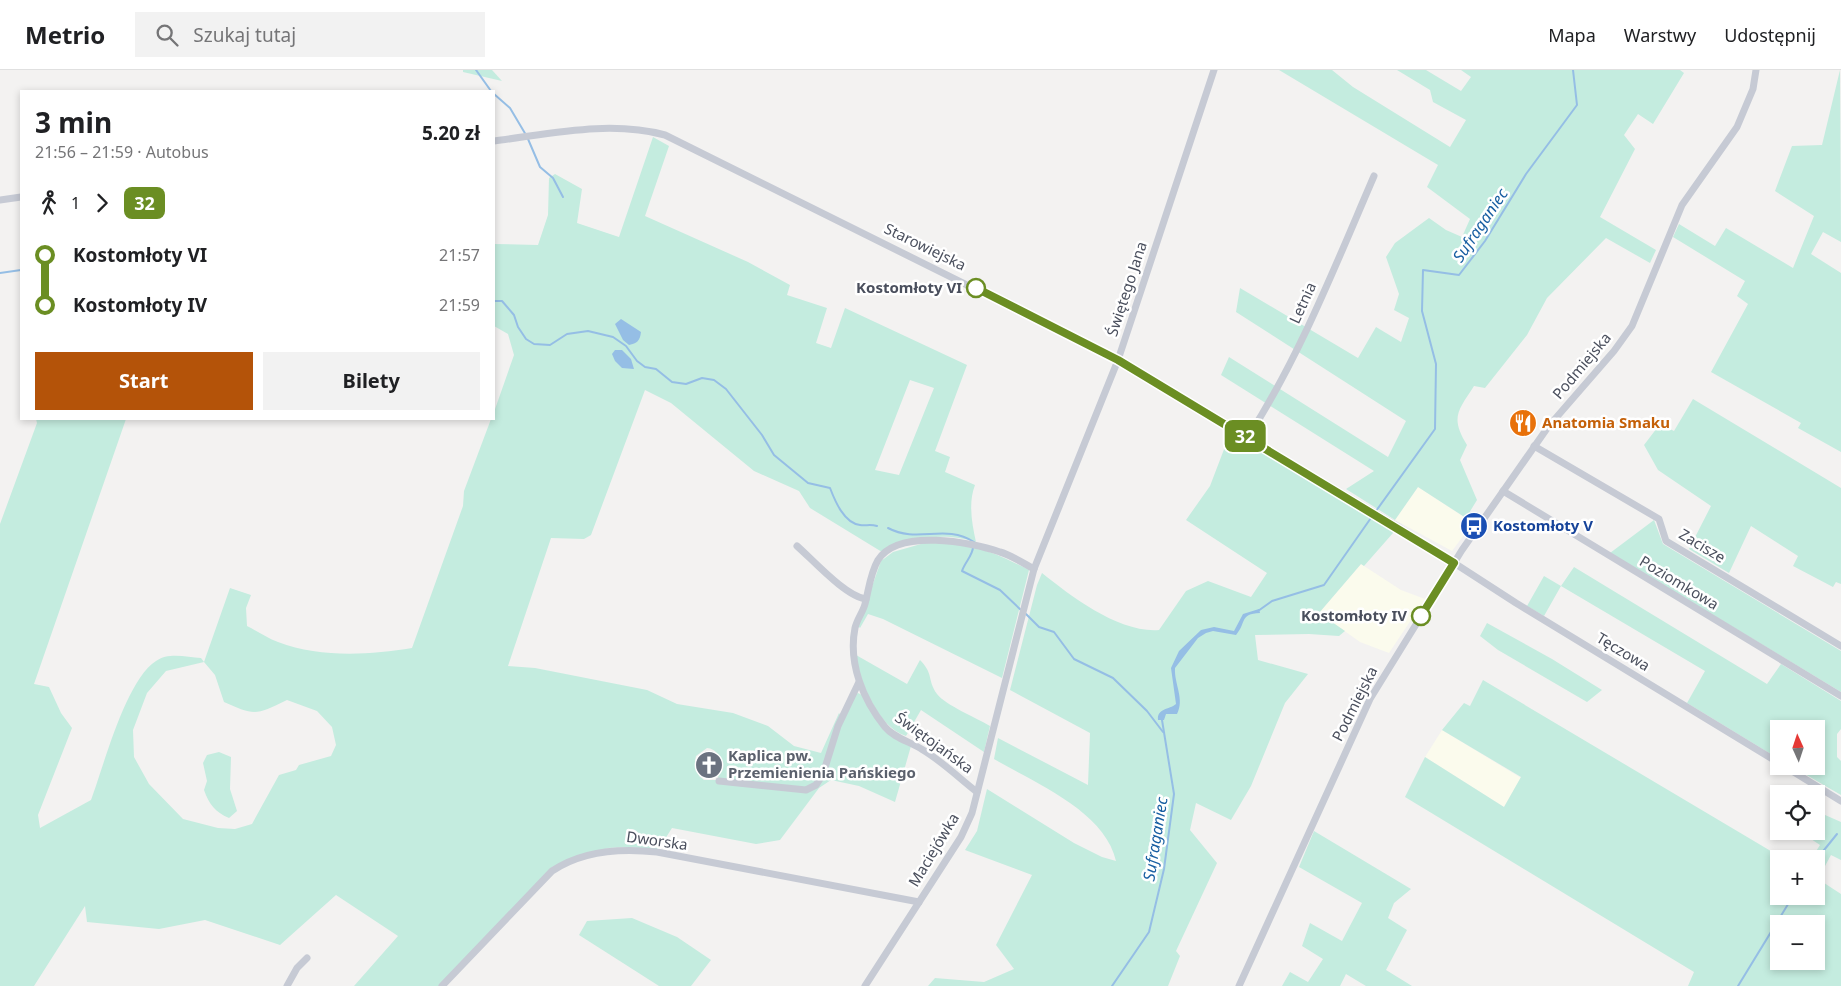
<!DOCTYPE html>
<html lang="pl">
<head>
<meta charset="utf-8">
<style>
  :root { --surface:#fff; --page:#f2f2f2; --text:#202124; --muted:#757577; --line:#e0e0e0; --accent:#b45309 }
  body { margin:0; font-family:"Noto Sans",sans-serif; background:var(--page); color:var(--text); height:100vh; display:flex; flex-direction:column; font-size:19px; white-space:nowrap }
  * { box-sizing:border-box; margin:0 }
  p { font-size:16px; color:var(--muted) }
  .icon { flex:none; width:28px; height:28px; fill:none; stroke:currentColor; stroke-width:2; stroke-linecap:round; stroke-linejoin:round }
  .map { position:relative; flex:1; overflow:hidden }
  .drawer { position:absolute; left:20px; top:20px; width:475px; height:330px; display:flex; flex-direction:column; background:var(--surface); border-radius:0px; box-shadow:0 2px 8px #0003 }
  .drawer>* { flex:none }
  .badge { padding:0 10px; border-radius:8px; font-size:18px; line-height:32px }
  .needle { width:32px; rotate:357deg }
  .buttons { position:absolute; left:1770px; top:650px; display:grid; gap:10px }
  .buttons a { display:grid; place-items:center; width:55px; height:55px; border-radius:0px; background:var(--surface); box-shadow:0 2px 8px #0003; font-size:25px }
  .map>.badge { position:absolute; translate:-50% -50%; box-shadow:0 0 0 2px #fff }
  .legs { display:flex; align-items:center; gap:8px; height:55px; padding:0 15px; font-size:16px }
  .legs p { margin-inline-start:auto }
  .overview { display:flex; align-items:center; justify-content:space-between; height:85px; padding:0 15px }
  h1 { font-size:28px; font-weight:700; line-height:38px }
  .action { display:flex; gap:10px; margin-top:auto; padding:10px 15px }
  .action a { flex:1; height:58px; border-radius:0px; background:var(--accent); color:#fff; font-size:20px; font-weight:700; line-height:58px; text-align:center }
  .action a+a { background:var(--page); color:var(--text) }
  ul { padding:0 15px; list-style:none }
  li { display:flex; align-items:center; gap:18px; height:50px; font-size:19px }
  li i { display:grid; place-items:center; width:8px; height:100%; margin:0 6px; background:currentColor }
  li i::after { content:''; width:12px; height:12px; margin:-6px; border:4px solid; border-radius:50%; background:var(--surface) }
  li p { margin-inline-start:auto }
  li:first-child i { background:linear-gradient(#0000 50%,currentColor 0) }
  li:last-child i { background:linear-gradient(currentColor 50%,#0000 0) }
  header { display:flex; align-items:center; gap:30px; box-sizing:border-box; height:70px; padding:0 25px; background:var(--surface); border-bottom:1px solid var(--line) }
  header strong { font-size:24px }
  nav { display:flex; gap:28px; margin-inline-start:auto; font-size:18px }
  .search { width:350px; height:45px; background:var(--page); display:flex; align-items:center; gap:12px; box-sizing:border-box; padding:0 18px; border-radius:0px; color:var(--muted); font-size:19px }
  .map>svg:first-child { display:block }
  .commercial { fill:#fbfbed }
  .green { fill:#c4ecdf; fill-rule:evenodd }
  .water { fill:#95bee5 }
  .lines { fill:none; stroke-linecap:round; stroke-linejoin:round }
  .stream { stroke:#95bee5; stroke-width:2 }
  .street { stroke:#c6cad4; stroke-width:7 }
  .line-1-casing { stroke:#fff; stroke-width:11 }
  .line-1 { stroke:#6b8e23; stroke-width:8 }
  .stop-1-dot { fill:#fff; stroke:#6b8e23; stroke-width:2.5 }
  .labels { text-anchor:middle; stroke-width:5; stroke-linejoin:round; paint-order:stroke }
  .street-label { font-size:15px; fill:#4a4f5d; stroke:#fff }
  .stop-label { font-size:15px; font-weight:bold; fill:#4a4f5d; stroke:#fff; text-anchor:end }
  .food-label { font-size:15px; font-weight:bold; fill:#c56008; stroke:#fff; text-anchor:start }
  .transit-label { font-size:15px; font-weight:bold; fill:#164399; stroke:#fff; text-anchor:start }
  .worship-label { font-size:15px; font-weight:bold; fill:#5b616d; stroke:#fff; text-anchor:start }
  .water-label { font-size:16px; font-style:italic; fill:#195fa2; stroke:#fff }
</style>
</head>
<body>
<header>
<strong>Metrio</strong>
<div class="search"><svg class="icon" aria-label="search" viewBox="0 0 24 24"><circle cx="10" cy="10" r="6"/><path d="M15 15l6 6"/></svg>Szukaj tutaj</div>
<nav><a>Mapa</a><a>Warstwy</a><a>Udostępnij</a></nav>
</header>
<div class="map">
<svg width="1841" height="916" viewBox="0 0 1841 916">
  <rect width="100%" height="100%" fill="#f3f2f1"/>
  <g class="commercial">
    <path d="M 1418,417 L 1473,453 L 1452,481 L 1395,450 Z"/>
    <path d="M 1361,494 L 1401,520 L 1425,529 L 1389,583 L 1360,572 L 1319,543 Z"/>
    <path d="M 1442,660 L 1521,708 L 1504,737 L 1425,687 Z"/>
  </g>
  <g class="green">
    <path d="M 463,0 L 492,0 L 502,11 L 463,2 Z"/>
    <path d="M 1279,0 L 1332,0 L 1353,17 L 1450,77 L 1466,50 L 1433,32 L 1430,20 L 1397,0 L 1426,0 L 1461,21 L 1471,7 L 1461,0 L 1680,0 L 1684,3 L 1653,54 L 1638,44 L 1624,65 L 1635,79 L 1600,147 L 1656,180 L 1650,193 L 1606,168 L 1547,228 L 1527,265 L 1485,318 L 1474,316 C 1458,341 1450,347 1467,375 L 1460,390 L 1477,430 L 1466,448 L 1418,417 L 1395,450 L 1346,419 L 1374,401 L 1221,305 L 1229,287 L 1388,387 L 1406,351 L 1236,242 L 1240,218 L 1358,288 L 1376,257 L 1401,272 L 1409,248 L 1394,240 L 1399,224 L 1386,187 L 1395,173 L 1429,148 L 1446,160 L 1462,167 L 1470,149 L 1427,117 L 1438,95 Z"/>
    <path d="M 1840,0 L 1841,172 L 1823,162 L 1811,184 L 1841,203 L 1841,382 L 1798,358 L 1801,353 L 1711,302 L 1748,234 L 1737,226 L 1745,211 L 1673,167 L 1679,154 L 1715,176 L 1726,158 L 1793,198 L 1814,146 L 1775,121 L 1792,76 L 1822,75 Z"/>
    <path d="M 653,67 L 669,76 L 645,146 L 748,192 L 790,215 L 787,225 L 827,238 L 816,273 L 831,278 L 845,238 L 967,295 L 935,381 L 950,387 L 945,402 L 975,415 C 968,433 972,454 976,472 C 938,461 918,469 882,482 L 810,438 L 799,421 L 754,401 L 671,333 L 645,320 L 591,465 L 584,469 L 551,468 L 508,596 L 535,598 L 647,620 L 677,634 L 733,643 L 768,656 L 794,676 L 821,683 L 839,643 L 842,647 L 854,625 L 858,623 L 862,625 L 880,653 L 911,676 L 895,732 L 859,716 L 831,710 L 819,718 L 780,770 L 756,774 L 672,758 L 658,780 L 629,777 L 608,778 L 552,797 L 441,916 L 354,916 L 398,866 L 336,825 L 280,875 L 205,850 L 159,859 L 87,852 L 85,836 L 34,916 L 0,916 L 0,454 L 37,353 L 36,349 L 126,349 L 34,614 L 49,617 L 61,643 L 72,658 L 38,745 L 40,758 L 91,730 C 104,695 126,610 156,591 C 168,582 187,587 201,588 L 204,592 L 230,518 L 251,525 L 246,538 L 247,556 C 257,561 267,568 278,572 C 320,588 369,585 412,578 L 463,436 L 464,421 L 491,349 L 494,349 L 494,342 L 514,285 L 508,264 L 494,256 L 494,174 L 538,175 L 548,145 L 549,108 L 555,104 L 582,119 L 577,153 L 619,167 ZM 910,310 L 934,318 L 899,405 L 875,400 ZM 204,592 L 215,605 L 224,632 C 255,646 256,645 287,630 L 317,641 L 332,657 L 336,675 L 331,686 L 299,695 L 296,700 L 279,705 L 252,754 L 235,759 L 218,758 L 183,749 L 149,714 L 134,687 L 133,660 L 147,623 L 166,601 ZM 707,678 C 717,679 720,687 723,696 L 718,707 L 719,710 L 704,710 L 699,706 L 701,703 L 695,691 L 696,686 Z"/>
    <path d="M 1693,329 L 1841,418 L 1841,514 L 1836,512 L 1833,517 L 1793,496 L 1798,486 L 1751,456 L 1729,503 L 1689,479 L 1711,436 L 1658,400 L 1644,375 L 1660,354 L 1674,361 Z"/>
    <path d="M 1231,361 L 1392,459 L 1393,463 L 1364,496 L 1361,494 L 1319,543 L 1345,561 L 1339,566 L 1309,564 L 1255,565 L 1258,590 L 1308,604 L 1285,633 L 1251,716 L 1231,750 L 1196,733 L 1190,760 L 1217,793 L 1176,881 L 1180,886 L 1168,916 L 928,916 L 935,908 L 984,912 L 1014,899 L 996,875 L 1032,805 L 965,780 L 977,761 L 987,719 L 1074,773 L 1102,787 L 1116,791 C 1105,741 1035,713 994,689 L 998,668 L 1088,715 L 1090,663 L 1010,620 L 1037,515 L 1042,503 C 1072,527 1119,563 1159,560 L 1186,521 L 1208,511 L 1251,527 L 1267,503 L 1186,450 L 1210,416 Z"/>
    <path d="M 1654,450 L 1663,474 L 1841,581 L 1841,622 L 1610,483 Z"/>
    <path d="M 928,472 C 973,474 990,480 1029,500 L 1002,608 L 883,549 L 868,544 L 860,558 L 858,556 L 881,491 L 893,482 Z"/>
    <path d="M 1574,497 L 1767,614 L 1781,594 L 1841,631 L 1841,659 L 1837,664 L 1837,687 L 1841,691 L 1841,725 L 1791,696 L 1816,696 L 1816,659 L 1779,659 L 1779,689 L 1687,633 L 1705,601 L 1561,516 L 1544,546 L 1527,536 L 1544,506 L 1561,516 Z"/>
    <path d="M 1487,553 L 1552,589 L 1602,620 L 1587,632 L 1498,580 L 1480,566 Z"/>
    <path d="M 856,585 L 907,614 L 920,590 C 934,604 927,610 937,624 C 945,635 977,648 990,656 L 984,682 L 921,640 L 906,666 C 879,658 859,611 856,585 Z"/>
    <path d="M 1483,610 L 1784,789 L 1779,789 L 1779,826 L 1816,826 L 1816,789 L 1811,789 L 1820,775 L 1799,761 L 1816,761 L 1816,741 L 1841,752 L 1841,790 L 1831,785 L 1818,809 L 1841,824 L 1841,916 L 1688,916 L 1694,902 L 1405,727 L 1425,687 L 1504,737 L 1521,707 L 1442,660 L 1464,633 L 1470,636 ZM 1779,854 L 1816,854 L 1816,891 L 1779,891 Z"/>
    <path d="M 219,682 L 231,687 L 230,719 L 237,741 L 229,748 C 215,742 209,734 204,720 L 207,711 L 203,693 L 207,685 Z"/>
    <path d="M 1314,761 L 1411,819 L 1394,833 L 1388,848 L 1407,860 L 1386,900 L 1412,916 L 1366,916 L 1346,904 L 1340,916 L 1282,916 L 1290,902 L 1308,912 L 1323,889 L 1302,876 L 1310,853 L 1342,871 L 1362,833 L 1299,797 Z"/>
    <path d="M 632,848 L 677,867 L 711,890 L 691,916 L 659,916 L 579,865 L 587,851 Z"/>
  </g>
  <g class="water">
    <path d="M 621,249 L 641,262 C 640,271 637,273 629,275 L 623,270 L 615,254 Z"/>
    <path d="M 615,280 L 622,280 L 631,289 L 634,299 L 622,298 L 615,291 L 612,284 Z"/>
    <path d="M 1259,539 L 1260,543 C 1239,544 1247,552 1236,565 L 1213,561 L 1206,563 L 1198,568 L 1175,598 C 1174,614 1185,629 1177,644 L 1166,644 L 1164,650 L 1158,650 C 1157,638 1169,640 1176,634 L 1171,598 L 1179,581 L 1201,560 L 1214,557 L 1234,561 L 1243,544 Z"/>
  </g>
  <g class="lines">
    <g class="stream">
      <path d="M 476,0 L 491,21"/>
      <path d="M 494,24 L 510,38 L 526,65"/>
      <path d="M 528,69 L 540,97 L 553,108 L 563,127"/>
      <path d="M 0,203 L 21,200"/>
      <path d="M 494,231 L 502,231 L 514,245 L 518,257 L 526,269 L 534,274 L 550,275 L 567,264 L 588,261 L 613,267 L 626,276 L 637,291 L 645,297 L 656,299 L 672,312 L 686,314 L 702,308 L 714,310 L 726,319 L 762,365 L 774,385 L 808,413 L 830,418 C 835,431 844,453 860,455 C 866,456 870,454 877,456"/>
      <path d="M 1376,441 L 1435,359 L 1436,294 L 1422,241 L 1423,200 L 1459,205 L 1485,171 L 1526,104 L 1577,35 L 1573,0"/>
      <path d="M 888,458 C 918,474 945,453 974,472"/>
      <path d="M 973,477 C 973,485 965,492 962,501 L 1000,520 L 1022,541"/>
      <path d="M 1258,541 L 1272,531 L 1324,515 L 1373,445"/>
      <path d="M 1026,544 L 1039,557 L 1054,562 L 1074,589 L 1113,608 L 1147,641 L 1163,662"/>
      <path d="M 1816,790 L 1837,764"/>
      <path d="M 1112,916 L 1149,862 L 1164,799 L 1174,724 L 1162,650"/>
      <path d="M 1738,916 L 1793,826"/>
    </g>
    <g class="street">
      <path d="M 494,71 C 550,64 609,50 665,65 L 1118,290 L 1397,456 L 1516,533 L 1779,693"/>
      <path d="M 0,130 L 21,127"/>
      <path d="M 1248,367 C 1300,286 1336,194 1374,106"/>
      <path d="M 1534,376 L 1659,449 L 1666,471 L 1841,576"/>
      <path d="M 1503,421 L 1841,626"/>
      <path d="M 797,476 C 813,490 846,527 866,529"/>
      <path d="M 1784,696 L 1841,731"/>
      <path d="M 719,711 L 806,720 L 816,715 L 823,704 L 838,656 L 859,612"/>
      <path d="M 977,722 C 959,708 943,692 923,680 C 911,672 894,668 885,657 C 863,630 848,593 855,558 C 857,549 863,542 865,534 C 869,519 870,504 878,490 C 898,458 971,472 1000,482 C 1011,485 1023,493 1034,499"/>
      <path d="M 287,916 L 297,898 L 307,888"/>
      <path d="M 442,916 L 552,801 C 583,780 621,778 657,782 L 919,832"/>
      <path d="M 865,916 L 961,767 L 972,743 L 1034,499 L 1118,290 L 1214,0"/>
      <path d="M 1239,916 L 1370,629 L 1462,480 L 1548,357 L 1614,281 L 1632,256 L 1682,135 L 1737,57 L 1753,19 L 1756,0"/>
    </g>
  </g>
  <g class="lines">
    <g class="line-1-casing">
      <path id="line-1" d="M 976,218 L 1118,290 L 1454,493 L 1421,546"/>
    </g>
    <use href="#line-1" class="line-1"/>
  </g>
  <defs>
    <g id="restaurant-disc" transform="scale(1.4375)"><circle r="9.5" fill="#e8710a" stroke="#fff"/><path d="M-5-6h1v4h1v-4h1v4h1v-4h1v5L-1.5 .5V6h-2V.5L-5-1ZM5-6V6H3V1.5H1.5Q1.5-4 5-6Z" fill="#fff"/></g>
    <g id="bus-disc" transform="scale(1.4375)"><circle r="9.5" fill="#1a4fb4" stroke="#fff"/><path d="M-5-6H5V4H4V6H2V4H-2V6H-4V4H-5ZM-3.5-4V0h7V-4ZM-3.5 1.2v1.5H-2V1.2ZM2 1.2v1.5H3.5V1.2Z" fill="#fff"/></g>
    <g id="church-disc" transform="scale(1.4375)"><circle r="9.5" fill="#6b7280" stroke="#fff"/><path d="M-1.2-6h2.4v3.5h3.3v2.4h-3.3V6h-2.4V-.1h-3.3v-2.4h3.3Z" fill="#fff"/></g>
  </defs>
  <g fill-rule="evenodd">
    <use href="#restaurant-disc" x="1523" y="353"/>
    <use href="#bus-disc" x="1474" y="456"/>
    <use href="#church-disc" x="709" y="695"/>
  </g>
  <g class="stop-1-dot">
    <circle cx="976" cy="218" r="9"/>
    <circle cx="1421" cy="546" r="9"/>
  </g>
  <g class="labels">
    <g class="street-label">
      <text transform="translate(925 177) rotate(26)" y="5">Starowiejska</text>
      <text transform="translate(1127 219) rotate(-72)" y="5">Świętego Jana</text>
      <text transform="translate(1303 233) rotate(-65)" y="5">Letnia</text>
      <text transform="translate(1582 296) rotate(-50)" y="5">Podmiejska</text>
      <text transform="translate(1702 476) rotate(31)" y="5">Zacisze</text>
      <text transform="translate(1679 513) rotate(31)" y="5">Poziomkowa</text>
      <text transform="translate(1623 582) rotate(31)" y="5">Tęczowa</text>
      <text transform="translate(1355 634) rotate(-63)" y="5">Podmiejska</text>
      <text transform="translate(934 673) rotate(36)" y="5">Świętojańska</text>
      <text transform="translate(657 771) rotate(8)" y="5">Dworska</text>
      <text transform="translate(934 780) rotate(-59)" y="5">Maciejówka</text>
    </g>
    <g class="stop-label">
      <text x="962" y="223">Kostomłoty VI</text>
      <text x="1407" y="551">Kostomłoty IV</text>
    </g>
    <g class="food-label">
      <text x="1542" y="358">Anatomia Smaku</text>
    </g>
    <g class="transit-label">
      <text x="1493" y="461">Kostomłoty V</text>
    </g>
    <g class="worship-label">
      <text x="728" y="691">Kaplica pw.<tspan x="728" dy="17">Przemienienia Pańskiego</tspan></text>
    </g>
    <g class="water-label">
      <text transform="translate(1480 155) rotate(-56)" y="6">Sufraganiec</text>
      <text transform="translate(1155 769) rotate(-81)" y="6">Sufraganiec</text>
    </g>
  </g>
</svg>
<div class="buttons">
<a><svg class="needle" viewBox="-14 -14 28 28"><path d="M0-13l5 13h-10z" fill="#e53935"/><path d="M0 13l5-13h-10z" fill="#757577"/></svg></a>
<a><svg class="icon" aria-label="locate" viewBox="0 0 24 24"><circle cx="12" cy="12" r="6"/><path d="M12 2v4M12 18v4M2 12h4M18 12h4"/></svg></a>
<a>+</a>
<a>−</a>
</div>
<b class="badge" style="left:1245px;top:366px;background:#6b8e23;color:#fff">32</b>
<section class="drawer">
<div class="overview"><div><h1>3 min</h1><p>21:56 – 21:59 · Autobus</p></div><b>5.20 zł</b></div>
<div class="legs"><svg class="icon" aria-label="walk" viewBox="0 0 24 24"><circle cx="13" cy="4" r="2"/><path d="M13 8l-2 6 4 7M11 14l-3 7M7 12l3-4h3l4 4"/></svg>1<svg class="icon" aria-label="forward" viewBox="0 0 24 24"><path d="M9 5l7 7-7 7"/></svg><b class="badge" style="background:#6b8e23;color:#fff">32</b></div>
<ul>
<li><i style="color:#6b8e23"></i><b>Kostomłoty VI</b><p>21:57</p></li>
<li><i style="color:#6b8e23"></i><b>Kostomłoty IV</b><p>21:59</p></li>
</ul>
<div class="action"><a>Start</a><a>Bilety</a></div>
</section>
</div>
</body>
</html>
